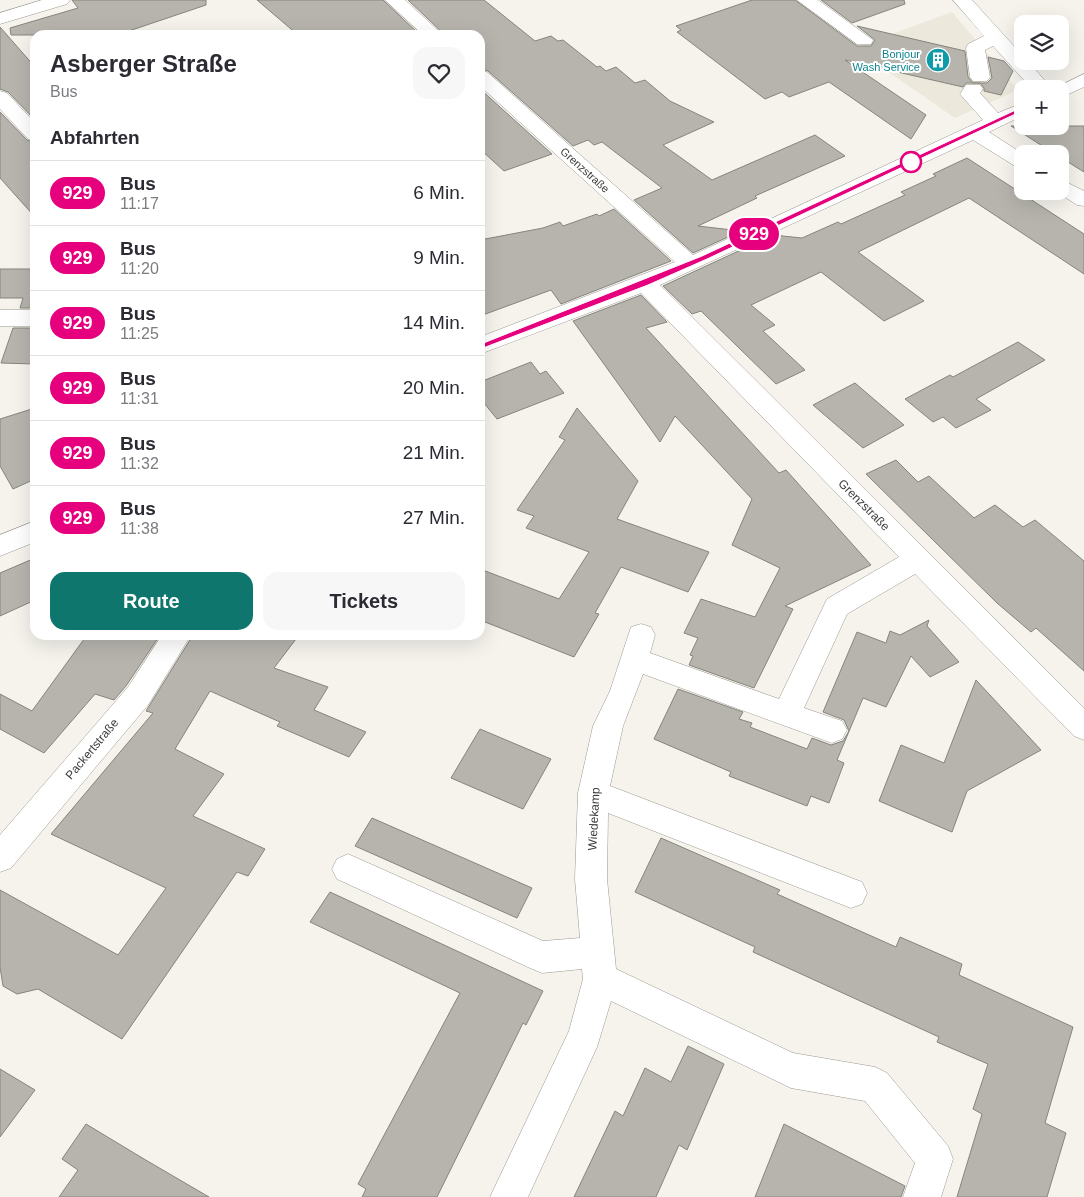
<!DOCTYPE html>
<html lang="de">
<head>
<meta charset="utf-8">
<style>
  :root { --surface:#fff; --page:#f7f7f7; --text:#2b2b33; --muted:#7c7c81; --line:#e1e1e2; --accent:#0f766e }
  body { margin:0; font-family:Arial,sans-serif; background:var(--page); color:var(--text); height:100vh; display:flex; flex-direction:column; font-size:19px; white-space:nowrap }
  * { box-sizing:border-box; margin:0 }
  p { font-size:16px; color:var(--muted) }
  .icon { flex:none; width:28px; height:28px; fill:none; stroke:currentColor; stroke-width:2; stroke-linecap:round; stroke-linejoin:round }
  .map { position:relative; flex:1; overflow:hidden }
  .details { position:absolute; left:30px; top:30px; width:455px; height:610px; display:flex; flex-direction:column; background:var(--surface); border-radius:15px; box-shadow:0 5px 20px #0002 }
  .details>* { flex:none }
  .badge { padding:0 10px; border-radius:16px; font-size:18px; line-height:32px }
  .buttons { position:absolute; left:1014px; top:15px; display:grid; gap:10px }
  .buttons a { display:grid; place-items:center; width:55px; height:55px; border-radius:10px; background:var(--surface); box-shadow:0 5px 20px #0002; font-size:25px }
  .map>.badge { position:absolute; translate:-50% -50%; box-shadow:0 0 0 2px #fff }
  h2 { padding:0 20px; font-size:19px; line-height:45px }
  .round { display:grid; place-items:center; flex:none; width:52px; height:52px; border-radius:15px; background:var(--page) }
  .headline { display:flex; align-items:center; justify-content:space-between; height:85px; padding:0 20px }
  h1 { font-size:24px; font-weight:700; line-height:38px }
  .button { display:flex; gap:10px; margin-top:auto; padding:10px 20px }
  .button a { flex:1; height:58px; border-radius:15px; background:var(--accent); color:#fff; font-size:20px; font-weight:700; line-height:58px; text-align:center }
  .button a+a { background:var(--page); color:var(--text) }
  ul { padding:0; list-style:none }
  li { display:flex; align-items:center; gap:15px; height:65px; padding:0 20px; border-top:1px solid var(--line) }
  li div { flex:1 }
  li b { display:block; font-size:19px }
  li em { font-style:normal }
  li .badge { min-width:55px; font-weight:700; text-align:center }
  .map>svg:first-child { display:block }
  .built { fill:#ece8db }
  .building { fill:#b6b4ad; stroke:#85847d }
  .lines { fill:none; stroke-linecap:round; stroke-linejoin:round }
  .minor-casing { stroke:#9a9992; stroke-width:1 }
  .minor { fill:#fff; fill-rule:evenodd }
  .line { fill:#e6007e; stroke:#fff }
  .stop-dot { fill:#fff; stroke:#e6007e; stroke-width:2.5 }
  .labels { text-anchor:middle; stroke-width:4; stroke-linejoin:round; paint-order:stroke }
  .far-culture-label { font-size:11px; fill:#0d838f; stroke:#fff; text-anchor:end }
  .far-street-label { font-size:11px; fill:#3b3b38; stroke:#fff }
  .street-label { font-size:12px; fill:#3b3b38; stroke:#fff }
</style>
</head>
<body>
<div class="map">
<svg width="1084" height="1197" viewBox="0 0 1084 1197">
  <rect width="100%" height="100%" fill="#f5f3ec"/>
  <path class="built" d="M 952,12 L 1018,90 L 955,118 L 854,48 Z"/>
  <g class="building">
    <path d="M 72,0 L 206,0 L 206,5 L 117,35 L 11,35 L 10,28 L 78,8 Z"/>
    <path d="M 257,0 L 383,0 L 420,35 L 298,35 Z"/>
    <path d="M 408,0 L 484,0 L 535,41 L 551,36 L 558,41 L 563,40 L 597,67 L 600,66 L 606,71 L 616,67 L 635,83 L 645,80 L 670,101 L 714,122 L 663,145 L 712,180 L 815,135 L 845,156 L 755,196 L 757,198 L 698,226 L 741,231 L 693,253 L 634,200 L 662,188 L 602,142 L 594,145 L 588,140 L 573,146 L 488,71 L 480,68 L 480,35 L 445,35 Z"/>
    <path d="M 752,0 L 795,0 L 857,46 L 871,46 L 875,40 L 857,26 L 965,51 L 968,77 L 973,83 L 987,83 L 992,78 L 988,57 L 1004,61 L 1013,71 L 1001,95 L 984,91 L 984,88 L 980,83 L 966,83 L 963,87 L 845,60 L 926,115 L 911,139 L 829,82 L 789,97 L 782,92 L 765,99 L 677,32 L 681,30 L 676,26 Z"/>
    <path d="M 821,0 L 904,0 L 905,4 L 852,23 Z"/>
    <path d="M 0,27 L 35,67 L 35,120 L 8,92 L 0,89 Z"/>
    <path d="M 480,89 L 552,154 L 504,171 L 480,149 Z"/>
    <path d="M 0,112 L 27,140 L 35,143 L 35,217 L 0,178 Z"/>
    <path d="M 1011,126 L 1084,126 L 1084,172 L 1060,157 L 1060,154 L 1055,154 Z"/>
    <path d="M 967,158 L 1084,234 L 1084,274 L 969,198 L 858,252 L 924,301 L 884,321 L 821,272 L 751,305 L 775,325 L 763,331 L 805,370 L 776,384 L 701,311 L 692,314 L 663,286 L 773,235 L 802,238 L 838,222 L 841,224 L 905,195 L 901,192 L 936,176 L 933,174 Z"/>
    <path d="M 614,209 L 671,261 L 561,304 L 551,290 L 480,316 L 480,240 L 543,228 L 560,222 L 563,226 L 597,214 L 599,216 Z"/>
    <path d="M 0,269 L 35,269 L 35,308 L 20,308 L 23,298 L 0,298 Z"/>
    <path d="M 641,295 L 667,322 L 646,328 L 779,473 L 786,470 L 871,565 L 785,606 L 793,609 L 754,688 L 689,665 L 693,656 L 690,655 L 698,638 L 684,633 L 701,599 L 755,617 L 780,568 L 732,545 L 752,499 L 675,416 L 660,442 L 573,321 Z"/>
    <path d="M 13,328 L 35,328 L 35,364 L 1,363 Z"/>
    <path d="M 1018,342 L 1045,360 L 976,399 L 991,410 L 956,428 L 943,417 L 933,422 L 905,399 L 950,375 L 953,377 Z"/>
    <path d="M 531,362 L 540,374 L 546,371 L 564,393 L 497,419 L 480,398 L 480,382 Z"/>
    <path d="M 855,383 L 904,425 L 863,448 L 813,405 Z"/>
    <path d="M 35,408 L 35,479 L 13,489 L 0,466 L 0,419 Z"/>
    <path d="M 577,408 L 638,481 L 617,519 L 709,552 L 688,592 L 621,567 L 595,613 L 599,614 L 574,657 L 480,620 L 480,569 L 559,599 L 589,552 L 526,528 L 534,516 L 517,510 L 565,440 L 559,437 Z"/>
    <path d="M 896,460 L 918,482 L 929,476 L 974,518 L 995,505 L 1023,527 L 1035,520 L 1084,561 L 1084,671 L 1036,628 L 1031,632 L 997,603 L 866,474 Z"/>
    <path d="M 35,558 L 35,600 L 0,616 L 0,573 Z"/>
    <path d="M 929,620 L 927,626 L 959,662 L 930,677 L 911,656 L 886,707 L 863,698 L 837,760 L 844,763 L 829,803 L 811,796 L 807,806 L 729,776 L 731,772 L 654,739 L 678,689 L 743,712 L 739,719 L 752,723 L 750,727 L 807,749 L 812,738 L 831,745 L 843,741 L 849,731 L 844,720 L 823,712 L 857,632 L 886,643 L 890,631 L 900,635 Z"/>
    <path d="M 87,635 L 160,635 L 126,686 L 114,700 L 95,694 L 44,753 L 0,729 L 0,694 L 32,711 Z"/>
    <path d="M 193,635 L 299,635 L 274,668 L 328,687 L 314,710 L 366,732 L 349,757 L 277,726 L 280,722 L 210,691 L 175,749 L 224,774 L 193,816 L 265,849 L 248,876 L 237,872 L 122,1039 L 38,989 L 17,994 L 3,986 L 0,967 L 0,890 L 118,955 L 166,888 L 51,834 L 153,713 L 146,711 Z"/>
    <path d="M 976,680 L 1041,750 L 967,791 L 952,832 L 879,801 L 901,745 L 944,763 Z"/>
    <path d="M 480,729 L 551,759 L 523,809 L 451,778 Z"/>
    <path d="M 372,818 L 532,888 L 517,918 L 355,846 Z"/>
    <path d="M 661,838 L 780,890 L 777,894 L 896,947 L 900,937 L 962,964 L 959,975 L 1073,1027 L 1045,1123 L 1066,1133 L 1047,1197 L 957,1197 L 982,1114 L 973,1109 L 988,1064 L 937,1042 L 939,1037 L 753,952 L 755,947 L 635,892 Z"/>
    <path d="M 330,892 L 543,991 L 526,1025 L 523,1023 L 437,1197 L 362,1197 L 366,1189 L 358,1184 L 460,993 L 310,922 Z"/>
    <path d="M 688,1046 L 724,1064 L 687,1150 L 679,1145 L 656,1197 L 574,1197 L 615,1111 L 623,1116 L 645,1068 L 671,1082 Z"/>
    <path d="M 0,1069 L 35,1090 L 0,1137 Z"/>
    <path d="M 86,1124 L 144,1159 L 209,1197 L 59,1197 L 78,1170 L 62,1159 Z"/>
    <path d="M 784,1124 L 905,1186 L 901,1197 L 755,1197 Z"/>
  </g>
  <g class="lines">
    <g class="minor-casing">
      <g id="minor">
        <path d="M 42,0 L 70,0 L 67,4 L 0,24 L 0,13 Z"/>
        <path d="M 385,0 L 405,0 L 443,35 L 423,35 Z"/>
        <path d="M 797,0 L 818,0 L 873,40 L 871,44 L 857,44 Z"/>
        <path d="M 953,0 L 972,0 L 1022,55 L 1022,61 L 1028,61 L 1052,89 L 1032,89 L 993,46 L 985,50 L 990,77 L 987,81 L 973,81 L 970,77 L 966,48 L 968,44 L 984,36 Z"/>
        <path d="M 480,70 L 487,72 L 693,255 L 983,120 L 960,94 L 966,85 L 980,85 L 983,89 L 980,93 L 998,113 L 1022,103 L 1022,116 L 989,132 L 1023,154 L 1022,168 L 1015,166 L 973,140 L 660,285 L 1084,708 L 1084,740 L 1074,736 L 915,574 L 847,614 L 804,708 L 842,721 L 847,730 L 842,739 L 832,743 L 643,674 L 623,726 L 610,786 L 862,882 L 867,893 L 862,904 L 851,908 L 608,813 L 607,879 L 616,969 L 793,1053 L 875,1067 L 887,1073 L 948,1146 L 953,1159 L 941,1197 L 903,1197 L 915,1163 L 865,1101 L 791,1088 L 611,1001 L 597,1047 L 528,1197 L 490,1197 L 569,1031 L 583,979 L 582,969 L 542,973 L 530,968 L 337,879 L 332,869 L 337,859 L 348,854 L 543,941 L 580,938 L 575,879 L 578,793 L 593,726 L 610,691 L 631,627 L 641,624 L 651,627 L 655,635 L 650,653 L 779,699 L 827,599 L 899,557 L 641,293 L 480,354 L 480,337 L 675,262 L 480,86 Z"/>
        <path d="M 1084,74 L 1084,87 L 1060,98 L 1060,89 L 1053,89 Z"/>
        <path d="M 0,91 L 7,93 L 35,123 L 35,141 L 28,139 L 0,109 Z"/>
        <path d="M 1060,179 L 1084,191 L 1084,206 L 1077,205 L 1056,191 L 1060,191 Z"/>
        <rect x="0" y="310" width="35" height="16"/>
        <path d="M 35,521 L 35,542 L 0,556 L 0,535 Z"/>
        <path d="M 162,635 L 191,635 L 148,705 L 11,868 L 0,872 L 0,835 L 128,687 Z"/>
      </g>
    </g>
    <use href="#minor" class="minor"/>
  </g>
  <path class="line" d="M 1020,108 L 1026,109 L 707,259 L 648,285 L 483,348 L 476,346 L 702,256 Z"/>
  <defs>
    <g id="building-disc" transform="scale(1.25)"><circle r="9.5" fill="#0f9aa8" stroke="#fff"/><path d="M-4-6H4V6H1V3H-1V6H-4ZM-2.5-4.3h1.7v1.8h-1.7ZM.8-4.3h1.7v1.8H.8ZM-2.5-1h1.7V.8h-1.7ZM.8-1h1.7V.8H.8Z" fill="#fff"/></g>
  </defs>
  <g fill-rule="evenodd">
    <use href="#building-disc" x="938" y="60"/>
  </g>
  <circle class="stop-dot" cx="911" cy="162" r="10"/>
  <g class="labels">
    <g class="far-culture-label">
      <text x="920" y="58">Bonjour<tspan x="920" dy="13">Wash Service</tspan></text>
    </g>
    <g class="far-street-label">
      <text transform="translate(585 170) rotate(42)" y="4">Grenzstraße</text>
    </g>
    <g class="street-label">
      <text transform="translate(864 505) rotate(45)" y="4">Grenzstraße</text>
      <text transform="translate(92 749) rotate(-50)" y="4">Packertstraße</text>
      <text transform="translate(594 819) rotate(-87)" y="4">Wiedekamp</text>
    </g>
  </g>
</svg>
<div class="buttons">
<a><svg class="icon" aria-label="layers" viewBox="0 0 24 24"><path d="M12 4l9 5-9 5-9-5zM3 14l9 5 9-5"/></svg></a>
<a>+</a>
<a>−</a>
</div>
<b class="badge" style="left:754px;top:234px;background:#e6007e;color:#fff">929</b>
<section class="details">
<div class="headline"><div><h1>Asberger Straße</h1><p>Bus</p></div><a class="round"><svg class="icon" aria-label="heart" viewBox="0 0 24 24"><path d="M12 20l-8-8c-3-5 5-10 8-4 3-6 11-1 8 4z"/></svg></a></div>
<h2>Abfahrten</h2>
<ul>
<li><span class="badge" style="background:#e6007e;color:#fff">929</span><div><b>Bus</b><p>11:17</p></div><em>6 Min.</em></li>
<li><span class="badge" style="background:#e6007e;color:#fff">929</span><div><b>Bus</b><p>11:20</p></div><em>9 Min.</em></li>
<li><span class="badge" style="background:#e6007e;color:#fff">929</span><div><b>Bus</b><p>11:25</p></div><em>14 Min.</em></li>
<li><span class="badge" style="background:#e6007e;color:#fff">929</span><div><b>Bus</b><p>11:31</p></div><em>20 Min.</em></li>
<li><span class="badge" style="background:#e6007e;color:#fff">929</span><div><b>Bus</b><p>11:32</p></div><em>21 Min.</em></li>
<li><span class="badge" style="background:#e6007e;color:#fff">929</span><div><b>Bus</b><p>11:38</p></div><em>27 Min.</em></li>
</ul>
<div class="button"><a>Route</a><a>Tickets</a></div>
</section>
</div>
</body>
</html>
